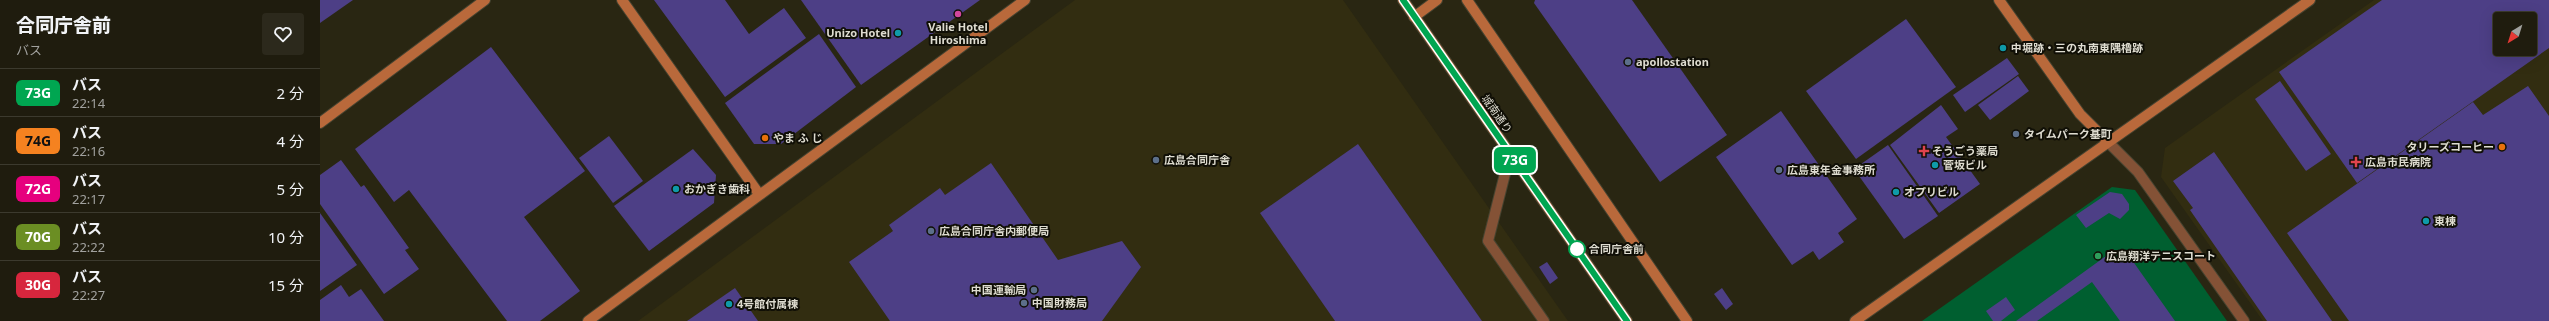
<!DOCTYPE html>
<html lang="ja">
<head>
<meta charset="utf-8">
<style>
  :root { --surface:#1f1c0e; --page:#2c291c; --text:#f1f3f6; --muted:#a1a19e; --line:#3c3a2e }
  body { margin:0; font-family:"Noto Sans","Noto Sans JP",sans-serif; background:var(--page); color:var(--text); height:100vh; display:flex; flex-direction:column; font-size:15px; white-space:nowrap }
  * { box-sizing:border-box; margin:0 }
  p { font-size:13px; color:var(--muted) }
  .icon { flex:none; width:22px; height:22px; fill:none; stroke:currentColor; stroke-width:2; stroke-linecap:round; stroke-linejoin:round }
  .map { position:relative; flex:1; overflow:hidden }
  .side { display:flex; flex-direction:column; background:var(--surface); width:320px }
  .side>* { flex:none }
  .badge { padding:0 8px; border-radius:6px; font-size:14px; line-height:26px }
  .needle { width:26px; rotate:218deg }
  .buttons { position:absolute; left:2173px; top:12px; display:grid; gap:8px }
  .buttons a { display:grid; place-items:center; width:44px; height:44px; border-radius:4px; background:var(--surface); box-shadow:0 4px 16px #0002,0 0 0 1px var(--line); font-size:20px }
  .map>.badge { position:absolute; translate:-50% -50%; box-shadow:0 0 0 2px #fff }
  .round { display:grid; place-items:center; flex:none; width:42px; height:42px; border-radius:4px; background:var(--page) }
  .overview { display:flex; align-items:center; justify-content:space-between; height:68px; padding:0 16px }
  h1 { font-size:19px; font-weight:800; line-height:30px }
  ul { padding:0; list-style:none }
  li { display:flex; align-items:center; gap:12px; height:48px; padding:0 16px; border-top:1px solid var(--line) }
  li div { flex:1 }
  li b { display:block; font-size:15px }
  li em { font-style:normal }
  li .badge { min-width:44px; font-weight:700; text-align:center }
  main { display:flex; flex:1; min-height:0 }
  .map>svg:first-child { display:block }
  .built { fill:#322d11; fill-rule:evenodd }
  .green { fill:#005f30 }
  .building { fill:#4d3f86; fill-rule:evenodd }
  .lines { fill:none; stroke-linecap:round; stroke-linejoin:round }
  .lane-casing { stroke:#464330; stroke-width:12 }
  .street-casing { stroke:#464330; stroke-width:12 }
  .secondary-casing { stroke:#464330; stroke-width:12 }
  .lane { stroke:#845236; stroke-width:10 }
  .street { stroke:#845236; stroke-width:10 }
  .secondary { stroke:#b9693b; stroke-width:10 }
  .line-casing { stroke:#fff; stroke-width:9 }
  .line { stroke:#00a651; stroke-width:6 }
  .hotel-dot { fill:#d1479c; stroke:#100f06; stroke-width:1.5 }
  .culture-dot { fill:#0f9aa8; stroke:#100f06; stroke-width:1.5 }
  .service-dot { fill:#5c6f8a; stroke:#100f06; stroke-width:1.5 }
  .food-dot { fill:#e8710a; stroke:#100f06; stroke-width:1.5 }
  .health-dot { fill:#e0444e; stroke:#100f06; stroke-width:1.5 }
  .stop-dot { fill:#fff; stroke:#00a651; stroke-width:2 }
  .leisure-dot { fill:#2e9e5b; stroke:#100f06; stroke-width:1.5 }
  .labels { text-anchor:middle; stroke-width:4; stroke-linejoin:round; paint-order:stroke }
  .poi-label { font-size:11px; font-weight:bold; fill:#dedcd0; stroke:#100f06; text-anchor:start }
  .street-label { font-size:11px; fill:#dedcd0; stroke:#100f06 }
  .stop-label { font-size:11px; font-weight:bold; fill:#dedcd0; stroke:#100f06; text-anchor:start }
</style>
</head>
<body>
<main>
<section class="side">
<div class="overview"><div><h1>合同庁舎前</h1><p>バス</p></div><a class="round"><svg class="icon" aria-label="heart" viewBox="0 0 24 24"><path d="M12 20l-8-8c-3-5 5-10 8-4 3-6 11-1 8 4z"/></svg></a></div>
<ul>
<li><span class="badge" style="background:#00a651;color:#fff">73G</span><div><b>バス</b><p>22:14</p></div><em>2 分</em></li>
<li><span class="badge" style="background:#f58220;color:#111">74G</span><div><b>バス</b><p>22:16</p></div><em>4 分</em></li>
<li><span class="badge" style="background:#e6007e;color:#fff">72G</span><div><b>バス</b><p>22:17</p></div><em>5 分</em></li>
<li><span class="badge" style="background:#6b8e23;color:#fff">70G</span><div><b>バス</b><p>22:22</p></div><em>10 分</em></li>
<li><span class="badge" style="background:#d7263d;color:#fff">30G</span><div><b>バス</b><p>22:27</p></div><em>15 分</em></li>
</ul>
</section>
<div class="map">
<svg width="2229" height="321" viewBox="0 0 2229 321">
  <rect width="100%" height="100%" fill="#292612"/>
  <g class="built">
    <path d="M 755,0 L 1023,0 L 1248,321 L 318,321 Z"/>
    <path d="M 2054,0 L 2229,0 L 2229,321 L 1943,321 L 1841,177 L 1845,148 ZM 2180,19 L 2210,19 L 2210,49 L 2180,49 Z"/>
  </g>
  <path class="green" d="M 1792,187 L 1815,190 L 1907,321 L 1602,321 Z"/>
  <g class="building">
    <path d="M 0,0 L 33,0 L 0,23 Z"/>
    <path d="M 334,0 L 405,0 L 429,34 L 464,8 L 486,38 L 405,97 Z"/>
    <path d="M 481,0 L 660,0 L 541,85 Z"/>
    <path d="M 1215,0 L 1312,0 L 1407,135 L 1340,182 L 1214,3 Z"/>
    <path d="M 2062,0 L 2229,0 L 2229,48 L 2037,183 L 1959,72 ZM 2180,19 L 2210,19 L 2210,49 L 2180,49 Z"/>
    <path d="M 1586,19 L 1636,87 L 1536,159 L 1486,91 Z"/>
    <path d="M 499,34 L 536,87 L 461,144 L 434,144 L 405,103 Z"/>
    <path d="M 171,47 L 265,171 L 204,217 L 260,291 L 220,321 L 187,321 L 89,190 L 74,202 L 35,149 Z"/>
    <path d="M 1687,58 L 1699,74 L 1645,112 L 1633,95 Z"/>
    <path d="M 1698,76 L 1709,91 L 1670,120 L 1658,105 Z"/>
    <path d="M 1960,81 L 2011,154 L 1986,171 L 1935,99 Z"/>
    <path d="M 2208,86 L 2229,116 L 2229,321 L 2029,321 L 1967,233 L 2153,102 L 2163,115 Z"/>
    <path d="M 1621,105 L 1638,129 L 1626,137 L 1660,184 L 1619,213 L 1570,145 Z"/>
    <path d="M 1461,111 L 1537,219 L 1518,233 L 1524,242 L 1499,260 L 1493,251 L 1472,265 L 1396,157 Z"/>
    <path d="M 289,136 L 323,181 L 293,203 L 259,158 Z"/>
    <path d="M 1038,144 L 1162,321 L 1015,321 L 940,213 Z"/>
    <path d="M 1568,145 L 1618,216 L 1584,239 L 1534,169 Z"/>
    <path d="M 373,149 L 396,175 L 394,203 L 329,251 L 294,206 Z"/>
    <path d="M 1894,152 L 2012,321 L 1947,321 L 1870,210 L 1873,208 L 1853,181 Z"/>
    <path d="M 21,160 L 41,187 L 44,185 L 89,248 L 85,250 L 99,269 L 64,294 L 0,204 L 0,175 Z"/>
    <path d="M 671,163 L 738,260 L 802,241 L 821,267 L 782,321 L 570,321 L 529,262 L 573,231 L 569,225 L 620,188 L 625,195 Z"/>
    <path d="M 1790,192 L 1802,194 L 1809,204 L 1809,210 L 1800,219 L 1789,213 L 1766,228 L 1756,215 Z"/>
    <path d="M 0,213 L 37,265 L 0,291 Z"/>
    <path d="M 1786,256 L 1812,260 L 1855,321 L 1800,321 L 1772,282 L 1717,321 L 1696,321 Z"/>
    <path d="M 1227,262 L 1238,278 L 1230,284 L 1219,267 Z"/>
    <path d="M 21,285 L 29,297 L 41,289 L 64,321 L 0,321 L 0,300 Z"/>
    <path d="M 415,288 L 438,321 L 367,321 Z"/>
    <path d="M 1402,288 L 1413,304 L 1406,310 L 1394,294 Z"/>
    <path d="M 1686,297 L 1695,310 L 1681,321 L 1673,321 L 1666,311 Z"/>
  </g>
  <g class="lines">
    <g class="lane-casing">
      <path id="lane" d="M 1190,154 L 1168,241 L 1224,321"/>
    </g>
    <g class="street-casing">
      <path id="street" d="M 1788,142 L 1818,172 L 1924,321"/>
    </g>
    <g class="secondary-casing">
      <g id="secondary">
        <path d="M 302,0 L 439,194"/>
        <path d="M 1083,0 L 1307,321"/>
        <path d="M 1147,0 L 1367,321"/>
        <path d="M 1679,0 L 1760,114 L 1788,142"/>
        <path d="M 1094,17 L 1117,0"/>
        <path d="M 0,123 L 165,0"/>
        <path d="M 268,321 L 705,0"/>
        <path d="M 1535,321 L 1990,0"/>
      </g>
    </g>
    <use href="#lane" class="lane"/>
    <use href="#street" class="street"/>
    <use href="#secondary" class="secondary"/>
  </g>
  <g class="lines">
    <g class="line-casing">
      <path id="line" d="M 1083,0 L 1307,321"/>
    </g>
    <use href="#line" class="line"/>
  </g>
  <circle class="hotel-dot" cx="638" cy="14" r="4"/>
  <g class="culture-dot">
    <circle cx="578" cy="33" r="4"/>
    <circle cx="1683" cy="48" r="4"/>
    <circle cx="1615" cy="165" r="4"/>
    <circle cx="356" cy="189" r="4"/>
    <circle cx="1576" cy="192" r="4"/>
    <circle cx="2106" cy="221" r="4"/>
    <circle cx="409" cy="304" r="4"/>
  </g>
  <g class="service-dot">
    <circle cx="1308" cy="62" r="4"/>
    <circle cx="1696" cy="134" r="4"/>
    <circle cx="836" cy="160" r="4"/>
    <circle cx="1459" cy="170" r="4"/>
    <circle cx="611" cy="231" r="4"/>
    <circle cx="714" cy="290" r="4"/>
    <circle cx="704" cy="303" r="4"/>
  </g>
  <g class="food-dot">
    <circle cx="445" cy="138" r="4"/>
    <circle cx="2182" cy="147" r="4"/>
  </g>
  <g class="health-dot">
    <path d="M1602 145h4v4h4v4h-4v4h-4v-4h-4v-4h4z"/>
    <path d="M2034 156h4v4h4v4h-4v4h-4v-4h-4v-4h4z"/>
  </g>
  <circle class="stop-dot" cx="1257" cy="249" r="8"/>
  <circle class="leisure-dot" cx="1778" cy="256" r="4"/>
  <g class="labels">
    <g class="poi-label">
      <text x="638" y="31" text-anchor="middle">Valie Hotel<tspan x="638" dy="13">Hiroshima</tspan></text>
      <text x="570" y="37" text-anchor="end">Unizo Hotel</text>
      <text x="1691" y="52">中堀跡・三の丸南東隅櫓跡</text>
      <text x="1316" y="66">apollostation</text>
      <text x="1704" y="138">タイムパーク基町</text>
      <text x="453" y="142">やま ふ じ</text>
      <text x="2174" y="151" text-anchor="end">タリーズコーヒー</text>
      <text x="1612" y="155">そうごう薬局</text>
      <text x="844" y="164">広島合同庁舎</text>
      <text x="2045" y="166">広島市民病院</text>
      <text x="1623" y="169">菅坂ビル</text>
      <text x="1467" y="174">広島東年金事務所</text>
      <text x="364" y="193">おかぎき歯科</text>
      <text x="1584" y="196">オプリビル</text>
      <text x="2114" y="225">東棟</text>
      <text x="619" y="235">広島合同庁舎内郵便局</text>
      <text x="1786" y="260">広島翔洋テニスコート</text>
      <text x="706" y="294" text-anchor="end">中国運輸局</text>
      <text x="712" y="307">中国財務局</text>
      <text x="417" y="308">4号館付属棟</text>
    </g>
    <g class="street-label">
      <text transform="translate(1177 114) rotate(55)" y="4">城南通り</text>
    </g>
    <g class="stop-label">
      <text x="1269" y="253">合同庁舎前</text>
    </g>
  </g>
</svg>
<div class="buttons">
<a><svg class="needle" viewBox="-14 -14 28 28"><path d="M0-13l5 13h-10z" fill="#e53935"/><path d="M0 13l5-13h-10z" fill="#a1a19e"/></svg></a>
</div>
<b class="badge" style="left:1195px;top:160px;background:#00a651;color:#fff">73G</b>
</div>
</main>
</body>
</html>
